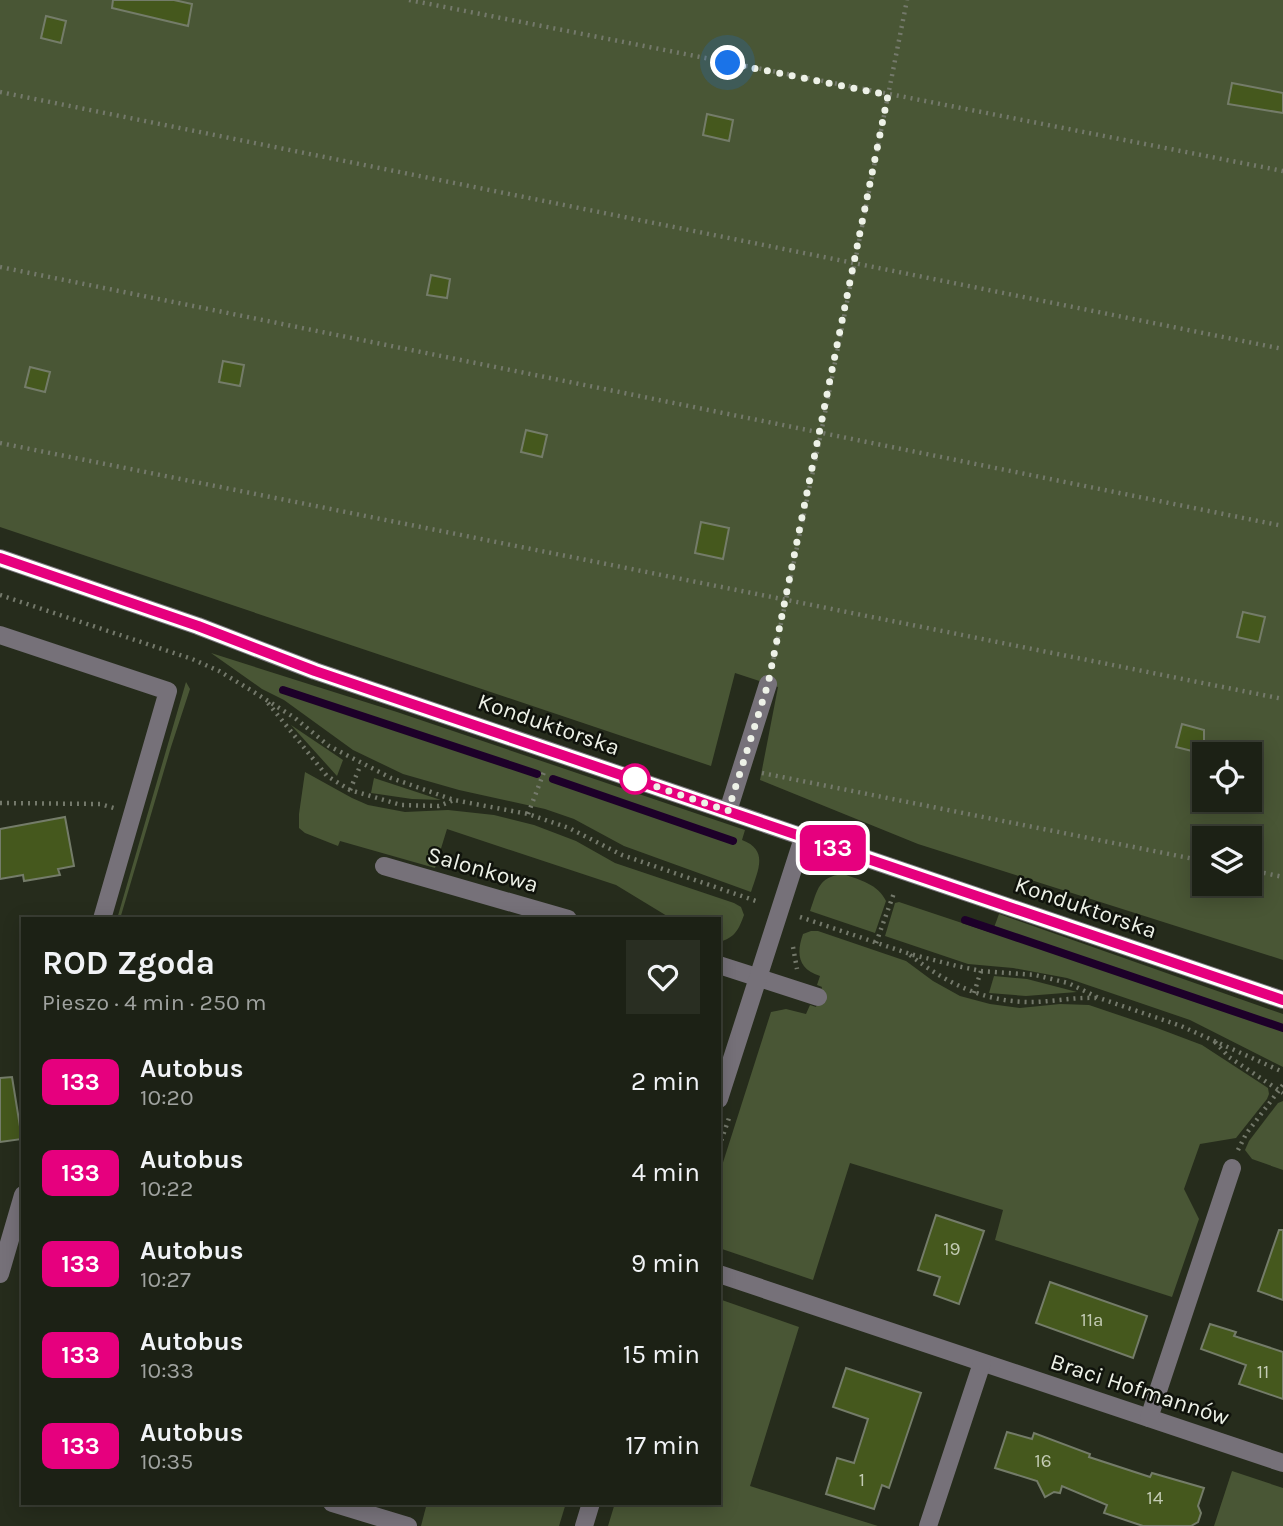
<!DOCTYPE html>
<html lang="pl">
<head>
<meta charset="utf-8">
<style>
  :root { --surface:#1c2115; --page:#292e22; --text:#f1f3f6; --muted:#a0a3a0; --line:#3a3e34 }
  body { margin:0; font-family:Karla,sans-serif; background:var(--page); color:var(--text); height:100vh; display:flex; flex-direction:column; font-size:26px; white-space:nowrap }
  * { box-sizing:border-box; margin:0 }
  p { font-size:23px; color:var(--muted) }
  .icon { flex:none; width:38px; height:38px; fill:none; stroke:currentColor; stroke-width:2; stroke-linecap:round; stroke-linejoin:round }
  .map { position:relative; flex:1; overflow:hidden }
  .sheet { position:absolute; left:21px; top:917px; width:700px; height:588px; display:flex; flex-direction:column; background:var(--surface); border-radius:0px; box-shadow:0 4px 18px #0003,0 0 0 2px var(--line) }
  .sheet>* { flex:none }
  .badge { padding:0 14px; border-radius:10px; font-size:24px; line-height:46px }
  .controls { position:absolute; left:1192px; top:742px; display:grid; gap:14px }
  .controls a { display:grid; place-items:center; width:70px; height:70px; border-radius:0px; background:var(--surface); box-shadow:0 4px 18px #0003,0 0 0 2px var(--line); font-size:35px }
  .you { position:absolute; width:35px; height:35px; margin:-18px; border:5px solid #fff; border-radius:50%; background:#1a73e8; box-shadow:0 0 0 10px #1a73e833 }
  .map>.badge { position:absolute; translate:-50% -50%; box-shadow:0 0 0 4px #fff }
  .round { display:grid; place-items:center; flex:none; width:74px; height:74px; border-radius:0px; background:var(--page) }
  .headline { display:flex; align-items:center; justify-content:space-between; height:119px; padding:0 21px }
  h1 { font-size:33px; font-weight:700; line-height:52px }
  ul { padding:0; list-style:none }
  li { display:flex; align-items:center; gap:21px; height:91px; padding:0 21px }
  li div { flex:1 }
  li b { display:block; font-size:26px }
  li em { font-style:normal }
  li .badge { min-width:77px; font-weight:700; text-align:center }
  .map>svg:first-child { display:block }
  .green { fill:#495635; fill-rule:evenodd }
  .lines { fill:none; stroke-linecap:round; stroke-linejoin:round }
  .stream { stroke:#1d0029; stroke-width:8 }
  .building { fill:#45581d; stroke:#747c69; stroke-width:2 }
  .path { stroke:#74796b; stroke-width:4.5; stroke-dasharray:2 5; stroke-linecap:butt }
  .minor { stroke:#767179; stroke-width:18 }
  .line-casing { stroke:#fff; stroke-width:16 }
  .line { stroke:#e6007e; stroke-width:10 }
  .walk { stroke:#edf1e7; stroke-width:7; stroke-dasharray:0 12.6 }
  .stop-dot { fill:#fff; stroke:#e6007e; stroke-width:3.5 }
  .labels { text-anchor:middle; stroke-width:5; stroke-linejoin:round; paint-order:stroke }
  .number-label { font-size:19px; fill:#c3cbb4 }
  .street-label { font-size:23px; fill:#edf1e7; stroke:#10130c }
</style>
</head>
<body>
<div class="map">
<svg width="1283" height="1526" viewBox="0 0 1283 1526">
  <rect width="100%" height="100%" fill="#262c1c"/>
  <g class="green">
    <path d="M 0,0 L 1283,0 L 1283,960 L 918,844 L 760,780 L 778,687 L 735,673 L 711,766 L 0,527 ZM 1204,754 L 1250,754 L 1250,800 L 1204,800 ZM 1204,838 L 1250,838 L 1250,884 L 1204,884 Z"/>
    <path d="M 211,653 L 397,712 L 745,830 L 742,840 C 769,850 758,870 751,892 L 624,846 L 574,819 L 545,809 L 459,790 L 403,774 L 353,750 L 284,700 L 262,689 Z"/>
    <path d="M 186,682 L 190,689 L 171,747 L 120,919 L 117,919 Z"/>
    <path d="M 291,725 L 343,760 L 337,776 Z"/>
    <path d="M 305,772 L 352,798 L 368,805 L 405,812 L 448,810 L 494,815 L 534,825 L 576,841 L 615,863 L 734,903 L 741,907 L 744,915 C 739,929 735,938 719,942 L 719,919 L 672,919 L 616,885 L 447,829 L 435,868 L 340,841 L 338,846 L 305,833 L 299,828 L 299,814 Z"/>
    <path d="M 374,778 L 441,800 L 412,799 L 371,793 Z"/>
    <path d="M 843,874 C 860,880 878,884 886,901 L 875,933 L 810,911 C 818,889 818,877 843,874 Z"/>
    <path d="M 899,902 L 992,933 L 999,914 L 1283,1014 L 1283,1067 L 1190,1020 L 1067,978 L 1013,968 L 968,964 L 885,936 L 895,903 Z"/>
    <path d="M 811,931 L 818,931 L 906,961 L 933,981 L 960,996 L 990,1004 L 1020,1008 L 1060,1004 L 1089,1005 L 1157,1028 L 1202,1045 L 1268,1088 L 1269,1094 L 1267,1099 L 1236,1138 L 1200,1144 L 1184,1189 L 1199,1219 L 1172,1297 L 995,1240 L 1003,1210 L 850,1163 L 813,1280 L 719,1248 L 719,1175 L 771,1012 L 786,1009 L 806,1014 L 810,1005 L 816,1007 L 822,987 L 817,985 L 820,976 C 798,969 796,954 803,934 Z"/>
    <path d="M 994,976 L 1027,979 L 1077,992 L 1026,996 L 989,993 Z"/>
    <path d="M 1283,1101 L 1283,1170 L 1252,1159 L 1245,1150 L 1249,1141 L 1278,1103 Z"/>
    <path d="M 719,1299 L 799,1327 L 750,1486 L 878,1526 L 608,1526 L 615,1503 L 719,1503 Z"/>
    <path d="M 1232,1471 L 1283,1488 L 1283,1526 L 1214,1526 Z"/>
    <path d="M 427,1503 L 566,1503 L 559,1526 L 421,1526 Z"/>
  </g>
  <g class="lines">
    <g class="stream">
      <path d="M 283,690 L 537,774"/>
      <path d="M 553,779 L 733,841"/>
      <path d="M 965,920 L 1283,1028"/>
    </g>
  </g>
  <g class="building">
    <path d="M 113,0 L 174,0 L 192,4 L 188,26 L 112,8 Z"/>
    <path d="M 46,16 L 66,21 L 61,43 L 41,38 Z"/>
    <path d="M 1232,83 L 1283,93 L 1283,113 L 1228,104 Z"/>
    <path d="M 707,114 L 733,120 L 729,141 L 703,135 Z"/>
    <path d="M 431,275 L 450,279 L 447,298 L 427,295 Z"/>
    <path d="M 223,361 L 244,365 L 240,386 L 219,382 Z"/>
    <path d="M 30,367 L 50,372 L 45,392 L 25,387 Z"/>
    <path d="M 526,430 L 547,435 L 542,457 L 521,452 Z"/>
    <path d="M 701,522 L 729,528 L 723,559 L 695,553 Z"/>
    <path d="M 1243,612 L 1265,617 L 1259,642 L 1237,637 Z"/>
    <path d="M 1182,724 L 1204,730 L 1204,754 L 1176,747 Z"/>
    <path d="M 65,817 L 74,866 L 58,869 L 60,875 L 24,881 L 23,875 L 0,879 L 0,829 Z"/>
    <path d="M 12,1077 L 22,1139 L 0,1142 L 0,1078 Z"/>
    <path d="M 936,1215 L 984,1231 L 959,1304 L 934,1295 L 940,1277 L 918,1270 Z"/>
    <path d="M 1279,1230 L 1283,1230 L 1283,1300 L 1258,1291 Z"/>
    <path d="M 1050,1282 L 1147,1316 L 1133,1358 L 1036,1323 Z"/>
    <path d="M 1210,1324 L 1236,1332 L 1234,1336 L 1283,1352 L 1283,1399 L 1239,1384 L 1246,1365 L 1201,1349 Z"/>
    <path d="M 846,1368 L 921,1393 L 889,1488 L 882,1485 L 874,1509 L 826,1494 L 837,1458 L 854,1463 L 868,1419 L 833,1407 Z"/>
    <path d="M 1007,1432 L 1032,1439 L 1034,1433 L 1090,1454 L 1089,1457 L 1150,1477 L 1152,1473 L 1204,1488 L 1198,1506 L 1201,1513 L 1198,1522 L 1191,1526 L 1143,1526 L 1104,1513 L 1107,1505 L 1062,1486 L 1060,1493 L 1054,1492 L 1045,1497 L 1037,1481 L 995,1468 Z"/>
  </g>
  <g class="lines">
    <g class="path">
      <path d="M 409,0 L 1283,171"/>
      <path d="M 0,92 L 1283,349"/>
      <path d="M 0,267 L 1283,526"/>
      <path d="M 0,443 L 1283,699"/>
      <path d="M 0,595 L 192,659 L 219,671 L 249,689 L 295,718 L 329,746 L 391,778 L 454,800 L 528,814 L 569,828 L 622,855 L 759,902"/>
      <path d="M 772,666 L 821,433 L 907,0"/>
      <path d="M 268,703 L 327,776 L 350,790 L 401,805 L 439,806 L 454,800"/>
      <path d="M 762,773 L 1204,861"/>
      <path d="M 350,790 L 361,764"/>
      <path d="M 0,803 L 100,804 L 114,808"/>
      <path d="M 528,814 L 544,772"/>
      <path d="M 1250,870 L 1283,877"/>
      <path d="M 800,917 L 910,954 L 957,966 L 981,971 L 1035,975 L 1068,983 L 1099,998 L 1181,1026 L 1283,1072"/>
      <path d="M 876,943 L 894,893"/>
      <path d="M 793,947 L 797,969"/>
      <path d="M 910,955 C 946,983 984,1002 1030,1002 C 1052,1002 1073,997 1096,998"/>
      <path d="M 974,993 L 981,971"/>
      <path d="M 1215,1042 L 1229,1057 L 1283,1093"/>
      <path d="M 719,1147 L 729,1118"/>
      <path d="M 1238,1150 L 1246,1134 L 1283,1085"/>
    </g>
    <g class="minor">
      <path d="M 0,558 L 198,626 L 315,671 L 1283,1000"/>
      <path d="M 0,635 L 168,691 L 102,919"/>
      <path d="M 728,811 L 768,684"/>
      <path d="M 384,866 L 568,919"/>
      <path d="M 719,965 L 818,997"/>
      <path d="M 719,1099 L 803,838"/>
      <path d="M 0,1274 L 23,1195"/>
      <path d="M 719,1274 L 1283,1463"/>
      <path d="M 1149,1418 L 1232,1168"/>
      <path d="M 332,1503 L 408,1526"/>
      <path d="M 584,1526 L 591,1503"/>
      <path d="M 928,1526 L 982,1363"/>
    </g>
  </g>
  <g class="lines">
    <g class="line-casing">
      <path id="line" d="M 0,558 L 198,626 L 315,671 L 1283,1000"/>
    </g>
    <use href="#line" class="line"/>
    <path class="walk" d="M 635,779 L 628,777 L 728,811 L 768,684 L 888,95 L 728,63"/>
  </g>
  <circle class="stop-dot" cx="635" cy="779" r="14"/>
  <g class="labels">
    <g class="number-label">
      <text x="952" y="1255">19</text>
      <text x="1092" y="1326">11a</text>
      <text x="1263" y="1378">11</text>
      <text x="1043" y="1467">16</text>
      <text x="862" y="1486">1</text>
      <text x="1155" y="1504">14</text>
    </g>
    <g class="street-label">
      <text transform="translate(549 724) rotate(19)" y="8">Konduktorska</text>
      <text transform="translate(483 869) rotate(16)" y="8">Salonkowa</text>
      <text transform="translate(1086 907) rotate(19)" y="8">Konduktorska</text>
      <text transform="translate(1140 1389) rotate(18)" y="8">Braci Hofmannów</text>
    </g>
  </g>
</svg>
<div class="controls">
<a><svg class="icon" aria-label="locate" viewBox="0 0 24 24"><circle cx="12" cy="12" r="6"/><path d="M12 2v4M12 18v4M2 12h4M18 12h4"/></svg></a>
<a><svg class="icon" aria-label="layers" viewBox="0 0 24 24"><path d="M12 4l9 5-9 5-9-5zM3 14l9 5 9-5"/></svg></a>
</div>
<div class="you" style="left:728px;top:63px"></div>
<b class="badge" style="left:833px;top:848px;background:#e6007e;color:#fff">133</b>
<section class="sheet">
<div class="headline"><div><h1>ROD Zgoda</h1><p>Pieszo · 4 min · 250 m</p></div><a class="round"><svg class="icon" aria-label="heart" viewBox="0 0 24 24"><path d="M12 20l-8-8c-3-5 5-10 8-4 3-6 11-1 8 4z"/></svg></a></div>
<ul>
<li><span class="badge" style="background:#e6007e;color:#fff">133</span><div><b>Autobus</b><p>10:20</p></div><em>2 min</em></li>
<li><span class="badge" style="background:#e6007e;color:#fff">133</span><div><b>Autobus</b><p>10:22</p></div><em>4 min</em></li>
<li><span class="badge" style="background:#e6007e;color:#fff">133</span><div><b>Autobus</b><p>10:27</p></div><em>9 min</em></li>
<li><span class="badge" style="background:#e6007e;color:#fff">133</span><div><b>Autobus</b><p>10:33</p></div><em>15 min</em></li>
<li><span class="badge" style="background:#e6007e;color:#fff">133</span><div><b>Autobus</b><p>10:35</p></div><em>17 min</em></li>
</ul>
</section>
</div>
</body>
</html>
